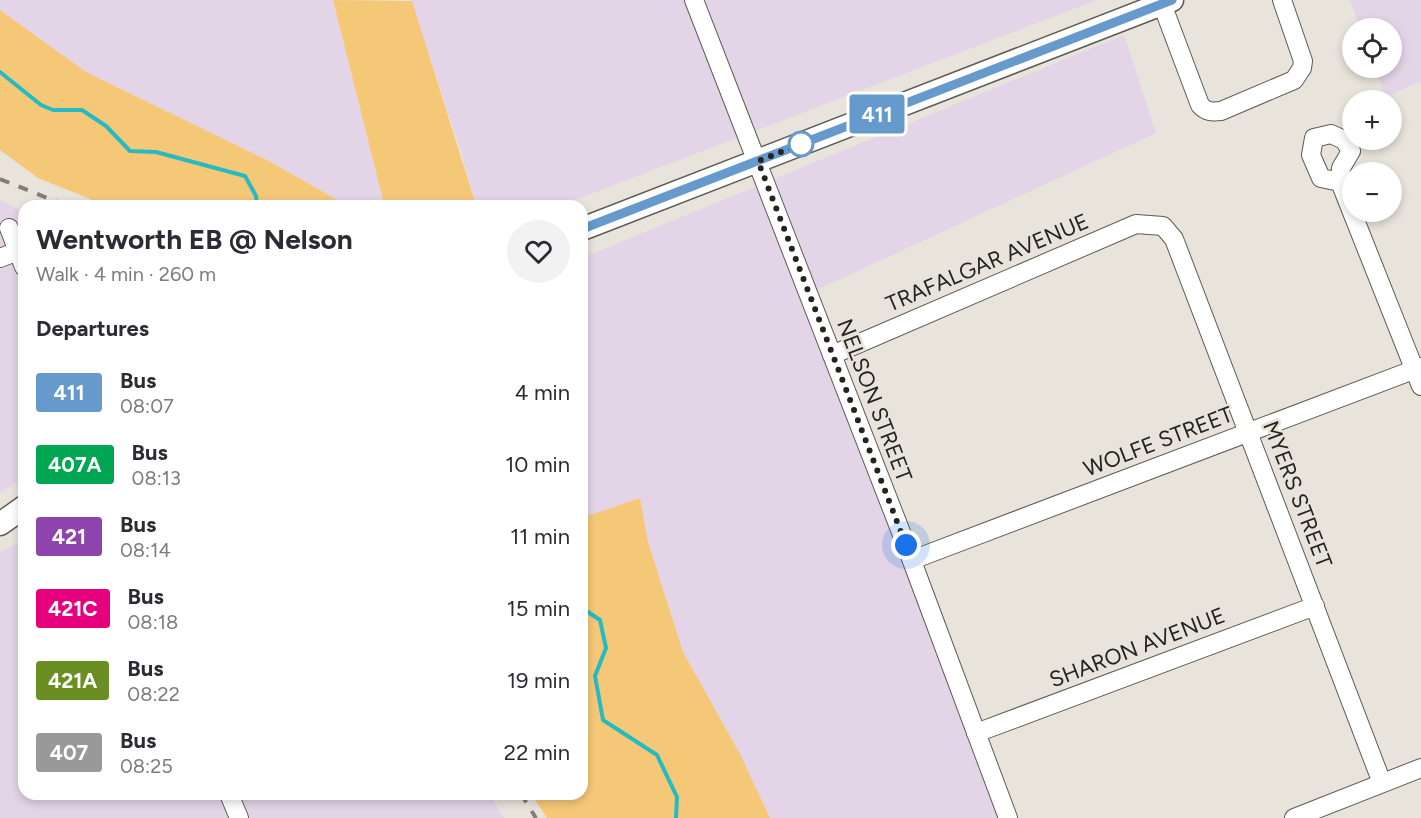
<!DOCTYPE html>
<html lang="en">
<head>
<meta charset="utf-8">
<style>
  :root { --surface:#fff; --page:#f2f2f3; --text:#2b2b33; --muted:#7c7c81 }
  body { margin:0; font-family:Figtree,sans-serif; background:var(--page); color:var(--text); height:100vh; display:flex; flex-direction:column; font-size:22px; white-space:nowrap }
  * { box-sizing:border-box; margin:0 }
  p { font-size:20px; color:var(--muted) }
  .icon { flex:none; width:33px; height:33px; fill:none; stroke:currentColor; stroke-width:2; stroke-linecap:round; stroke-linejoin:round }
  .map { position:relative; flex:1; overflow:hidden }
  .sheet { position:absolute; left:18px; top:200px; width:570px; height:600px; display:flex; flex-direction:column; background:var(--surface); border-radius:18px; box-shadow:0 3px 9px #0003 }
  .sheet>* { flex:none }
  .badge { padding:0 12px; border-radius:4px; font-size:21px; line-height:39px }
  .fabs { position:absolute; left:1342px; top:18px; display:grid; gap:12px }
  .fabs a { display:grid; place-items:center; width:60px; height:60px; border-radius:50%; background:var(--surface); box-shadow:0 3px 9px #0003; font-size:30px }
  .you { position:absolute; width:30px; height:30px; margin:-15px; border:4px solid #fff; border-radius:50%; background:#1a73e8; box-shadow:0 0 0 9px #1a73e833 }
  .map>.badge { position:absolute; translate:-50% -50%; box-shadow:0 0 0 3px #fff }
  h2 { padding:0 18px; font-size:22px; line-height:54px }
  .round { display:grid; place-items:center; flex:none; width:63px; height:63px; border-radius:32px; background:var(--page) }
  .headline { display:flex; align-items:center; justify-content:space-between; height:102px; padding:0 18px }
  h1 { font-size:28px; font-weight:700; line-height:45px }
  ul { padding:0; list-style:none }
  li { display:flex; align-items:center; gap:18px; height:72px; padding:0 18px }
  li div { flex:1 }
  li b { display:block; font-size:22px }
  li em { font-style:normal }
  li .badge { min-width:66px; font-weight:700; text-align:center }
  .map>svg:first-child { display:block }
  .industrial { fill:#e3d4e7 }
  .green { fill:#f5c878 }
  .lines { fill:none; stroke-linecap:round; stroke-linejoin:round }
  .stream { stroke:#26bbc3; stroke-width:4 }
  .minor-casing { stroke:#5f5b54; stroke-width:20 }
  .major-casing { stroke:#5f5b54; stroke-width:25 }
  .minor { stroke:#fff; stroke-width:18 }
  .major { stroke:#fff; stroke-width:22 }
  .rail { stroke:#817e79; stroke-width:4; stroke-dasharray:10 10; stroke-linecap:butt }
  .line-casing { stroke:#fff; stroke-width:14 }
  .line { stroke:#69c; stroke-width:9 }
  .walk { stroke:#252320; stroke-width:6; stroke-dasharray:0 10.8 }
  .stop-dot { fill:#fff; stroke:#69c; stroke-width:3 }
  .labels { text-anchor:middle; stroke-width:5; stroke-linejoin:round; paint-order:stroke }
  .street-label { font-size:22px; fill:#252320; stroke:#e8e3db }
</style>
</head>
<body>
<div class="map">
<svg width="1421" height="818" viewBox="0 0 1421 818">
  <rect width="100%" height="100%" fill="#e8e3db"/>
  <g class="industrial">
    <path d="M 0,0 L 333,0 L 383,200 L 376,205 L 346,205 L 269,161 L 86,72 L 0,10 Z"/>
    <path d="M 411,0 L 1097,0 L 559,206 L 476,205 L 461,152 Z"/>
    <path d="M 1350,0 L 1421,0 L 1421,81 L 1386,97 L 1375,68 L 1392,68 L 1392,28 L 1360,28 Z"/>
    <path d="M 1124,35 L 1156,133 L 808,294 L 1002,818 L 770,818 L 740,754 L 683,652 L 648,542 L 640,499 L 582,518 L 582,258 Z"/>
    <path d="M 0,200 L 24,212 L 24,477 L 0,493 Z"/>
    <path d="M 24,540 L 24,794 L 489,794 L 504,818 L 0,818 L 0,552 Z"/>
  </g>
  <g class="green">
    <path d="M 333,0 L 412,1 L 476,205 L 373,205 L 383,200 Z"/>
    <path d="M 0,10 L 86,72 L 269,161 L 346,205 L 105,205 L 38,178 L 0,150 Z"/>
    <path d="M 640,498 L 648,542 L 683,652 L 740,754 L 770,818 L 547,818 L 531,794 L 582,794 L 582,518 Z"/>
  </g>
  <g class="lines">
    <g class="stream">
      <path d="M 0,72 L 41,105 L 53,110 L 82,110 L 106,126 L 130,151 L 156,152 L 245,176 L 256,196 L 257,206"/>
      <path d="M 582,608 L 600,620 L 606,648 L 595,676 L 603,720 L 657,755 L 677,797 L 676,818"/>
    </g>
    <g class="minor-casing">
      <g id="minor">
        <path d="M 694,0 L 906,545 L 1008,818"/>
        <path d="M 1162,4 L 1200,105 C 1206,112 1212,112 1221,111 L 1294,80 L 1302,68 L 1303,61 L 1282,0"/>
        <path d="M 1340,182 L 1321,178 L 1311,155 L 1314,138 L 1331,134 L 1344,140 L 1351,151 L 1341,168 L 1340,182 L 1421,386"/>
        <path d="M 9,228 L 24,267"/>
        <path d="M 0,258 L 18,251"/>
        <path d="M 832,355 L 1136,224 L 1163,226 L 1174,239 L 1382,783"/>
        <path d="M 912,560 L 1421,367"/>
        <path d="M 976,733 L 1315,606"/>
        <path d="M 229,794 L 239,818"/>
        <path d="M 1294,818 L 1421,768"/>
      </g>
    </g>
    <g class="major-casing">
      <g id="major">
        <path d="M 582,229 L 1172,0"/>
        <path d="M 0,524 L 24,507"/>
      </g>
    </g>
    <use href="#minor" class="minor"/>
    <use href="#major" class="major"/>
    <g class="rail">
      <path d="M 0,179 L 67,206"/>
      <path d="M 521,794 L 536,818"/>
    </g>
  </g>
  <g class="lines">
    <g class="line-casing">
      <path id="line" d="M 582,229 L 1172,0"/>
    </g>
    <use href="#line" class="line"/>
    <path class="walk" d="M 801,144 L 758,161 L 906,545"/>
  </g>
  <circle class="stop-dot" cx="801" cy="144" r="12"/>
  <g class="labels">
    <g class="street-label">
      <text transform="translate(987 262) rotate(-23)" y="8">TRAFALGAR AVENUE</text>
      <text transform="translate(875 400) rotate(69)" y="8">NELSON STREET</text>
      <text transform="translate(1158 441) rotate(-21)" y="8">WOLFE STREET</text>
      <text transform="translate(1298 494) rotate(69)" y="8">MYERS STREET</text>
      <text transform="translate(1137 647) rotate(-21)" y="8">SHARON AVENUE</text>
    </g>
  </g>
</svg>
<div class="fabs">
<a><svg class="icon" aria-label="locate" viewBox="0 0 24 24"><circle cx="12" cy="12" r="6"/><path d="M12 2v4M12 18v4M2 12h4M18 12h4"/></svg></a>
<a>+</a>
<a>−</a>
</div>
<div class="you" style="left:906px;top:545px"></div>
<b class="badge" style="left:877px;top:114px;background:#69c;color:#fff">411</b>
<section class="sheet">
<div class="headline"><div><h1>Wentworth EB @ Nelson</h1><p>Walk · 4 min · 260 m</p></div><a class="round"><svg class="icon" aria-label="heart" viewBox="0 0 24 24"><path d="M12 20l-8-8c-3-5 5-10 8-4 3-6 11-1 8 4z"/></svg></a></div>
<h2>Departures</h2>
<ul>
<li><span class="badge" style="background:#69c;color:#fff">411</span><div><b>Bus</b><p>08:07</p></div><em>4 min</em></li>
<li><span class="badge" style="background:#00a651;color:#fff">407A</span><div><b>Bus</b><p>08:13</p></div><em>10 min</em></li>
<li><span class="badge" style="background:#8e44ad;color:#fff">421</span><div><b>Bus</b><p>08:14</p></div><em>11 min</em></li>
<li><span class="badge" style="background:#e6007e;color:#fff">421C</span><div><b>Bus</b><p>08:18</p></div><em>15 min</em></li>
<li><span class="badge" style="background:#6b8e23;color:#fff">421A</span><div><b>Bus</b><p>08:22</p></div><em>19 min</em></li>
<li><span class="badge" style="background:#999;color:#fff">407</span><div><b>Bus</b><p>08:25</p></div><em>22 min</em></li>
</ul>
</section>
</div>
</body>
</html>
